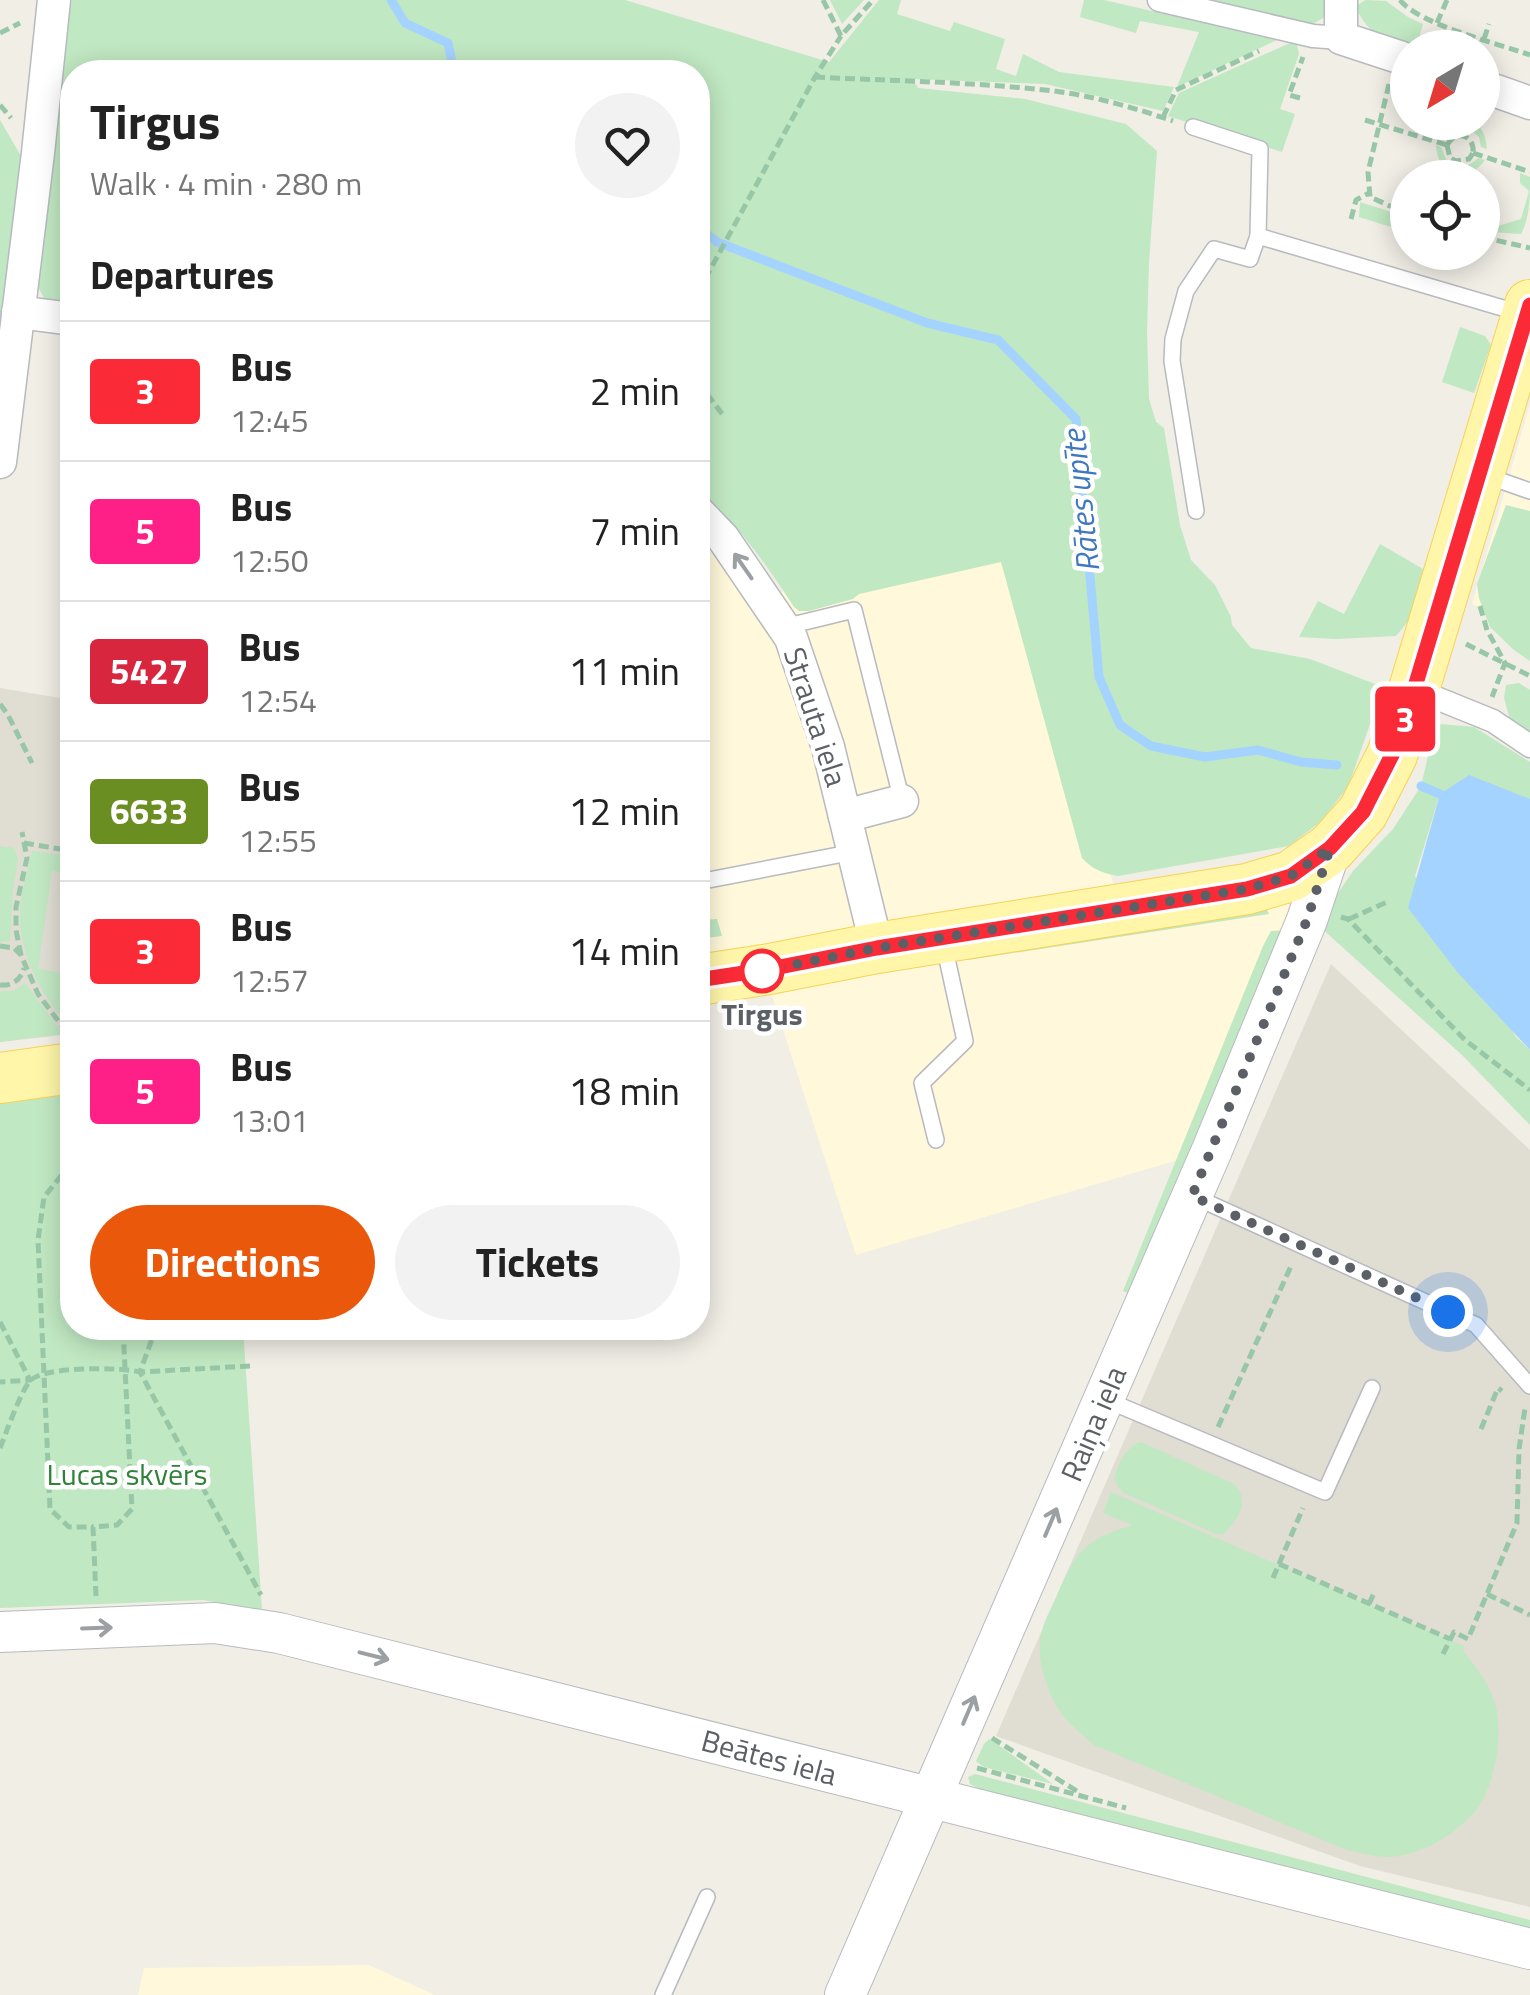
<!DOCTYPE html>
<html lang="en">
<head>
<meta charset="utf-8">
<style>
  :root { --surface:#fff; --page:#f2f2f2; --text:#222; --muted:#767676; --line:#e0e0e0; --accent:#ea580c }
  body { margin:0; font-family:"Titillium Web",sans-serif; background:var(--page); color:var(--text); height:100vh; display:flex; flex-direction:column; font-size:38px; white-space:nowrap }
  * { box-sizing:border-box; margin:0 }
  p { font-size:32px; color:var(--muted) }
  .icon { flex:none; width:55px; height:55px; fill:none; stroke:currentColor; stroke-width:2; stroke-linecap:round; stroke-linejoin:round }
  .map { position:relative; flex:1; overflow:hidden }
  .drawer { position:absolute; left:60px; top:60px; width:650px; height:1280px; display:flex; flex-direction:column; background:var(--surface); border-radius:40px; box-shadow:0 5px 25px #0003 }
  .drawer>* { flex:none }
  .badge { padding:0 20px; border-radius:8px; font-size:35px; line-height:65px }
  .needle { width:65px; rotate:218deg }
  .buttons { position:absolute; left:1390px; top:30px; display:grid; gap:20px }
  .buttons a { display:grid; place-items:center; width:110px; height:110px; border-radius:50%; background:var(--surface); box-shadow:0 5px 25px #0003; font-size:50px }
  .you { position:absolute; width:50px; height:50px; margin:-25px; border:8px solid #fff; border-radius:50%; background:#1a73e8; box-shadow:0 0 0 15px #1a73e833 }
  .map>.badge { position:absolute; translate:-50% -50%; box-shadow:0 0 0 5px #fff }
  h2 { padding:0 30px; font-size:38px; line-height:90px }
  .round { display:grid; place-items:center; flex:none; width:105px; height:105px; border-radius:52px; background:var(--page) }
  .head { display:flex; align-items:center; justify-content:space-between; height:170px; padding:0 30px }
  h1 { font-size:48px; font-weight:700; line-height:75px }
  .button { display:flex; gap:20px; margin-top:auto; padding:20px 30px }
  .button a { flex:1; height:115px; border-radius:60px; background:var(--accent); color:#fff; font-size:40px; font-weight:700; line-height:115px; text-align:center }
  .button a+a { background:var(--page); color:var(--text) }
  ul { padding:0; list-style:none }
  li { display:flex; align-items:center; gap:30px; height:140px; padding:0 30px; border-top:2px solid var(--line) }
  li div { flex:1 }
  li b { display:block; font-size:38px }
  li em { font-style:normal }
  li .badge { min-width:110px; font-weight:700; text-align:center }
  .map>svg:first-child { display:block }
  .commercial { fill:#fff8da }
  .education { fill:#e0ddd3 }
  .green { fill:#c0e8c2 }
  .water { fill:#a5d3ff }
  .lines { fill:none; stroke-linecap:round; stroke-linejoin:round }
  .stream { stroke:#a5d3ff; stroke-width:9 }
  .service-casing { stroke:#b7babf; stroke-width:18 }
  .pedestrian-casing { stroke:#b7babf; stroke-width:25 }
  .minor-casing { stroke:#b7babf; stroke-width:35 }
  .tertiary-casing { stroke:#b7babf; stroke-width:42 }
  .primary-casing { stroke:#f7d256; stroke-width:52 }
  .path { stroke:#98c7a8; stroke-width:5; stroke-dasharray:10 5; stroke-linecap:butt }
  .service { stroke:#fff; stroke-width:15 }
  .pedestrian { stroke:#fff; stroke-width:22 }
  .minor { stroke:#fff; stroke-width:32 }
  .tertiary { stroke:#fff; stroke-width:40 }
  .primary { stroke:#fff6aa; stroke-width:50 }
  .oneway { stroke:#9da0a3 }
  .line-casing { stroke:#fff; stroke-width:22 }
  .line { stroke:#fa2b37; stroke-width:15 }
  .walk { stroke:#5c6066; stroke-width:10; stroke-dasharray:0 18 }
  .stop-dot { fill:#fff; stroke:#fa2b37; stroke-width:5 }
  .labels { text-anchor:middle; stroke-width:9; stroke-linejoin:round; paint-order:stroke }
  .street-label { font-size:30px; fill:#5c6066; stroke:#fff }
  .stop-label { font-size:30px; font-weight:bold; fill:#5c6066; stroke:#fff }
  .park-label { font-size:30px; fill:#308238; stroke:#fff }
  .water-label { font-size:32px; font-style:italic; fill:#4078c0; stroke:#fff }
</style>
</head>
<body>
<div class="map">
<svg width="1530" height="1995" viewBox="0 0 1530 1995">
  <rect width="100%" height="100%" fill="#f0eee5"/>
  <g class="commercial">
    <path d="M 1530,404 L 1530,634 L 1472,604 Z"/>
    <path d="M 698,512 L 764,595 L 1028,548 L 1120,911 L 1331,848 L 1212,1150 L 856,1255 L 764,971 L 698,980 Z"/>
    <path d="M 369,1965 L 435,1995 L 138,1995 L 144,1968 Z"/>
  </g>
  <g class="education">
    <path d="M 0,688 L 72,700 L 72,1034 L 0,1042 Z"/>
    <path d="M 1331,964 L 1530,1150 L 1530,1907 L 1360,1866 L 996,1736 Z"/>
  </g>
  <g class="green">
    <path d="M 72,0 L 625,0 L 829,62 L 879,0 L 901,0 L 897,14 L 950,31 L 954,22 L 1005,39 L 996,69 L 1016,76 L 1023,54 L 1059,72 L 1174,87 L 1163,111 L 1045,84 L 913,79 L 918,88 L 1025,99 L 1126,124 L 1157,151 L 1149,263 L 1147,331 L 1149,399 L 1156,422 L 1164,428 L 1180,525 L 1191,560 L 1215,585 L 1231,617 L 1232,625 L 1251,648 L 1310,659 L 1383,687 L 1348,787 L 1320,822 L 1289,846 L 1118,876 C 1102,873 1092,869 1082,858 L 1001,562 L 859,594 L 853,599 L 809,611 L 799,611 L 794,607 C 767,565 736,522 698,489 L 698,72 L 72,72 L 72,303 L 45,300 L 36,283 L 66,31 Z"/>
    <path d="M 830,0 L 864,0 L 842,24 Z"/>
    <path d="M 1084,0 L 1104,0 L 1277,40 L 1177,87 L 1199,32 L 1140,21 L 1136,33 L 1080,17 Z"/>
    <path d="M 1210,0 L 1330,0 L 1330,2 L 1323,18 L 1313,24 L 1210,2 Z"/>
    <path d="M 1366,0 L 1386,1 L 1408,17 L 1423,24 L 1419,38 L 1415,43 C 1388,49 1366,31 1355,6 Z"/>
    <path d="M 1292,42 L 1297,45 L 1299,54 L 1280,109 L 1295,114 L 1282,152 L 1168,116 L 1179,93 Z"/>
    <path d="M 0,120 L 29,170 L 0,364 Z"/>
    <path d="M 1451,123 C 1476,122 1484,122 1487,149 L 1481,147 L 1479,137 L 1470,129 L 1454,129 L 1444,136 L 1438,134 Z"/>
    <path d="M 1436,145 L 1441,147 L 1447,162 C 1460,168 1467,168 1478,158 L 1485,160 C 1467,186 1437,175 1436,145 Z"/>
    <path d="M 1520,173 L 1530,177 C 1530,197 1530,217 1521,234 L 1491,232 L 1498,226 L 1521,219 L 1529,191 L 1520,183 Z"/>
    <path d="M 1360,202 L 1407,217 L 1407,232 L 1359,217 Z"/>
    <path d="M 1460,327 L 1485,336 L 1491,345 L 1474,393 L 1442,382 Z"/>
    <path d="M 1506,505 L 1530,511 L 1530,661 L 1514,650 L 1490,627 L 1479,598 L 1477,584 Z"/>
    <path d="M 1380,544 L 1423,569 L 1409,620 L 1396,636 L 1336,639 L 1299,637 L 1318,601 L 1344,614 Z"/>
    <path d="M 1519,683 L 1530,690 L 1530,732 L 1510,720 L 1504,698 L 1506,685 Z"/>
    <path d="M 1441,724 L 1474,727 L 1530,762 L 1530,799 L 1440,794 L 1415,876 L 1516,1037 L 1530,1050 L 1530,1125 L 1462,1055 L 1319,926 L 1330,905 L 1353,871 L 1393,829 L 1421,786 L 1434,731 Z"/>
    <path d="M 0,846 L 14,848 L 18,859 L 13,889 L 10,941 L 0,942 Z"/>
    <path d="M 32,851 L 72,856 L 72,873 L 52,871 L 38,969 L 72,975 L 72,1029 C 43,998 20,958 20,914 C 20,894 28,871 32,851 Z"/>
    <path d="M 1266,908 L 1269,914 L 968,960 L 966,953 Z"/>
    <path d="M 717,919 L 722,936 L 698,939 L 698,920 Z"/>
    <path d="M 1287,930 L 1137,1297 L 1123,1291 L 1263,946 L 1271,931 Z"/>
    <path d="M 25,983 L 63,1034 L 0,1042 L 0,991 L 14,991 Z"/>
    <path d="M 72,1089 L 72,1328 L 243,1328 L 262,1610 L 203,1600 L 0,1608 L 0,1100 Z"/>
    <path d="M 1141,1442 L 1234,1484 C 1251,1501 1238,1519 1224,1534 L 1216,1534 L 1124,1493 L 1118,1487 L 1114,1478 C 1120,1462 1124,1448 1141,1442 Z"/>
    <path d="M 1111,1492 L 1464,1646 L 1463,1651 C 1477,1668 1489,1683 1495,1704 C 1504,1733 1495,1786 1476,1810 C 1456,1834 1421,1856 1388,1857 C 1376,1857 1362,1853 1349,1851 L 1094,1745 C 1084,1735 1069,1725 1061,1713 C 1047,1692 1034,1655 1042,1631 C 1045,1619 1052,1607 1057,1595 C 1076,1551 1085,1539 1133,1525 L 1103,1513 Z"/>
    <path d="M 989,1739 L 994,1742 L 1053,1784 L 984,1767 L 976,1761 L 984,1744 Z"/>
    <path d="M 975,1774 L 1530,1920 L 1530,1933 L 985,1792 L 970,1784 L 968,1777 Z"/>
  </g>
  <path class="water" d="M 1469,775 L 1530,799 L 1530,1050 L 1458,973 L 1408,908 L 1440,794 Z"/>
  <g class="lines">
    <g class="stream">
      <path d="M 391,0 L 405,23 L 448,43 L 454,72"/>
      <path d="M 698,227 L 717,242 L 927,323 L 998,340 L 1076,419 L 1099,677 L 1120,725 L 1151,746 L 1205,757 L 1258,750 L 1301,762 L 1337,765"/>
      <path d="M 1421,786 L 1440,794"/>
    </g>
    <g class="service-casing">
      <g id="service">
        <path d="M 1193,127 L 1260,149 L 1258,236"/>
        <path d="M 1487,476 L 1530,491"/>
        <path d="M 1196,511 L 1172,361 L 1173,339 L 1186,291 L 1214,249 L 1250,259 L 1258,236 L 1523,314"/>
        <path d="M 784,627 L 854,610 L 902,801"/>
        <path d="M 698,882 L 854,852"/>
        <path d="M 936,1140 L 922,1083 L 965,1041 L 944,945"/>
        <path d="M 1193,1196 L 1476,1325 L 1530,1386"/>
        <path d="M 1104,1399 L 1325,1492 L 1372,1388"/>
        <path d="M 663,1995 L 707,1897"/>
      </g>
    </g>
    <g class="pedestrian-casing">
      <g id="pedestrian">
        <path d="M 1159,0 L 1313,36 L 1341,38"/>
        <path d="M 1414,689 L 1493,721 L 1530,746"/>
      </g>
    </g>
    <g class="minor-casing">
      <g id="minor">
        <path d="M 1341,0 L 1341,38 L 1408,60"/>
        <path d="M 1482,86 L 1530,103"/>
        <path d="M 18,312 L 72,319"/>
        <path d="M 0,462 L 38,153 L 54,0"/>
        <path d="M 698,512 L 723,538 L 791,638 L 828,747 L 877,948"/>
        <path d="M 845,816 L 902,801"/>
      </g>
    </g>
    <g class="tertiary-casing">
      <g id="tertiary">
        <path d="M 0,1632 L 215,1623 L 279,1633 L 1530,1949"/>
        <path d="M 845,1995 L 1212,1150 L 1307,920 L 1331,848"/>
      </g>
    </g>
    <g class="primary-casing">
      <g id="primary">
        <path d="M 698,980 L 764,970 L 877,948 L 1247,889 L 1291,876 L 1331,848 L 1363,812 L 1392,755 L 1414,689 L 1530,305"/>
        <path d="M 0,1078 L 72,1068"/>
      </g>
    </g>
    <g class="path">
      <path d="M 823,0 L 841,36 L 873,0"/>
      <path d="M 1400,0 C 1418,24 1499,44 1530,55"/>
      <path d="M 1437,23 L 1447,0"/>
      <path d="M 0,33 L 20,23"/>
      <path d="M 1484,39 L 1489,24"/>
      <path d="M 815,77 C 895,81 975,82 1054,91 C 1094,96 1135,108 1173,121"/>
      <path d="M 1389,84 L 1368,172 L 1370,197 L 1408,214"/>
      <path d="M 1300,98 L 1289,95 L 1303,57"/>
      <path d="M 0,105 L 11,118"/>
      <path d="M 1163,117 L 1176,90 L 1259,51"/>
      <path d="M 1365,120 L 1447,145"/>
      <path d="M 1447,145 C 1456,129 1475,135 1473,153"/>
      <path d="M 1447,145 L 1450,158 L 1456,161 L 1469,159 L 1473,153"/>
      <path d="M 1473,153 L 1530,172"/>
      <path d="M 1351,219 L 1356,200 L 1369,193"/>
      <path d="M 1482,237 L 1530,248"/>
      <path d="M 698,292 L 815,77 L 841,36"/>
      <path d="M 698,382 L 723,415"/>
      <path d="M 1480,606 L 1487,630 L 1505,663 L 1492,697"/>
      <path d="M 1466,644 L 1530,676"/>
      <path d="M 0,704 L 8,715 L 32,763"/>
      <path d="M 24,843 L 72,851"/>
      <path d="M 1341,917 L 1348,919 L 1465,1040 L 1530,1090"/>
      <path d="M 1349,919 L 1387,902"/>
      <path d="M 0,946 L 14,948 L 21,955 L 38,994 L 65,1030"/>
      <path d="M 21,955 L 16,930 L 16,907 L 27,858 L 22,832"/>
      <path d="M 0,985 C 12,986 21,980 24,968"/>
      <path d="M 63,1108 L 70,1165"/>
      <path d="M 72,1166 L 70,1165 L 44,1197 L 38,1240 L 50,1509 L 69,1527 L 93,1527"/>
      <path d="M 0,1322 L 30,1380 L 0,1382"/>
      <path d="M 250,1366 L 140,1372 L 261,1595"/>
      <path d="M 1218,1427 L 1292,1264"/>
      <path d="M 1481,1429 L 1498,1388 L 1502,1391"/>
      <path d="M 0,1448 C 6,1433 21,1391 30,1381 C 42,1366 121,1367 140,1372 L 156,1328"/>
      <path d="M 1279,1564 L 1450,1639"/>
      <path d="M 1273,1578 L 1303,1508"/>
      <path d="M 1487,1594 L 1530,1615"/>
      <path d="M 96,1596 L 93,1527 L 117,1525 L 132,1509 L 123,1328"/>
      <path d="M 1369,1604 L 1375,1591"/>
      <path d="M 1443,1654 L 1454,1632 L 1468,1639 L 1517,1523 L 1519,1449 L 1525,1408"/>
      <path d="M 992,1738 L 1080,1793"/>
      <path d="M 977,1768 L 1126,1808"/>
    </g>
    <use href="#service" class="service"/>
    <use href="#pedestrian" class="pedestrian"/>
    <use href="#minor" class="minor"/>
    <use href="#tertiary" class="tertiary"/>
    <use href="#primary" class="primary"/>
  </g>
  <defs><path id="oneway-shaft" d="M-6 0H5M1.5-3L5.5 0L1.5 3" fill="none" stroke-width="1.6" stroke-linecap="round" stroke-linejoin="round" transform="scale(2.5)"/></defs>
  <g class="oneway">
    <use href="#oneway-shaft" transform="translate(743 566) rotate(-125)"/>
    <use href="#oneway-shaft" transform="translate(1051 1522) rotate(-67)"/>
    <use href="#oneway-shaft" transform="translate(97 1628) rotate(-2)"/>
    <use href="#oneway-shaft" transform="translate(374 1656) rotate(14)"/>
    <use href="#oneway-shaft" transform="translate(969 1710) rotate(-67)"/>
  </g>
  <g class="lines">
    <g class="line-casing">
      <path id="line" d="M 698,980 L 764,970 L 877,948 L 1247,889 L 1291,876 L 1330,848 L 1363,812 L 1392,755 L 1414,690 L 1530,305"/>
    </g>
    <use href="#line" class="line"/>
    <path class="walk" d="M 762,971 L 877,948 L 1247,889 L 1291,876 L 1330,848 L 1307,920 L 1192,1196 L 1448,1312"/>
  </g>
  <circle class="stop-dot" cx="762" cy="971" r="20"/>
  <g class="labels">
    <g class="street-label">
      <text transform="translate(815 717) rotate(72)" y="10">Strauta iela</text>
      <text transform="translate(1094 1424) rotate(-67)" y="10">Raiņa iela</text>
      <text transform="translate(769 1758) rotate(15)" y="10">Beātes iela</text>
    </g>
    <g class="stop-label">
      <text x="762" y="1025">Tirgus</text>
    </g>
    <g class="park-label">
      <text x="127" y="1485">Lucas skvērs</text>
    </g>
    <g class="water-label">
      <text transform="translate(1081 501) rotate(-96)" y="11">Rātes upīte</text>
    </g>
  </g>
</svg>
<div class="buttons">
<a><svg class="needle" viewBox="-14 -14 28 28"><path d="M0-13l5 13h-10z" fill="#e53935"/><path d="M0 13l5-13h-10z" fill="#767676"/></svg></a>
<a><svg class="icon" aria-label="locate" viewBox="0 0 24 24"><circle cx="12" cy="12" r="6"/><path d="M12 2v4M12 18v4M2 12h4M18 12h4"/></svg></a>
</div>
<div class="you" style="left:1448px;top:1312px"></div>
<b class="badge" style="left:1405px;top:719px;background:#fa2b37;color:#fff">3</b>
<section class="drawer">
<div class="head"><div><h1>Tirgus</h1><p>Walk · 4 min · 280 m</p></div><a class="round"><svg class="icon" aria-label="heart" viewBox="0 0 24 24"><path d="M12 20l-8-8c-3-5 5-10 8-4 3-6 11-1 8 4z"/></svg></a></div>
<h2>Departures</h2>
<ul>
<li><span class="badge" style="background:#fa2b37;color:#fff">3</span><div><b>Bus</b><p>12:45</p></div><em>2 min</em></li>
<li><span class="badge" style="background:#fe1f87;color:#fff">5</span><div><b>Bus</b><p>12:50</p></div><em>7 min</em></li>
<li><span class="badge" style="background:#d7263d;color:#fff">5427</span><div><b>Bus</b><p>12:54</p></div><em>11 min</em></li>
<li><span class="badge" style="background:#6b8e23;color:#fff">6633</span><div><b>Bus</b><p>12:55</p></div><em>12 min</em></li>
<li><span class="badge" style="background:#fa2b37;color:#fff">3</span><div><b>Bus</b><p>12:57</p></div><em>14 min</em></li>
<li><span class="badge" style="background:#fe1f87;color:#fff">5</span><div><b>Bus</b><p>13:01</p></div><em>18 min</em></li>
</ul>
<div class="button"><a>Directions</a><a>Tickets</a></div>
</section>
</div>
</body>
</html>
